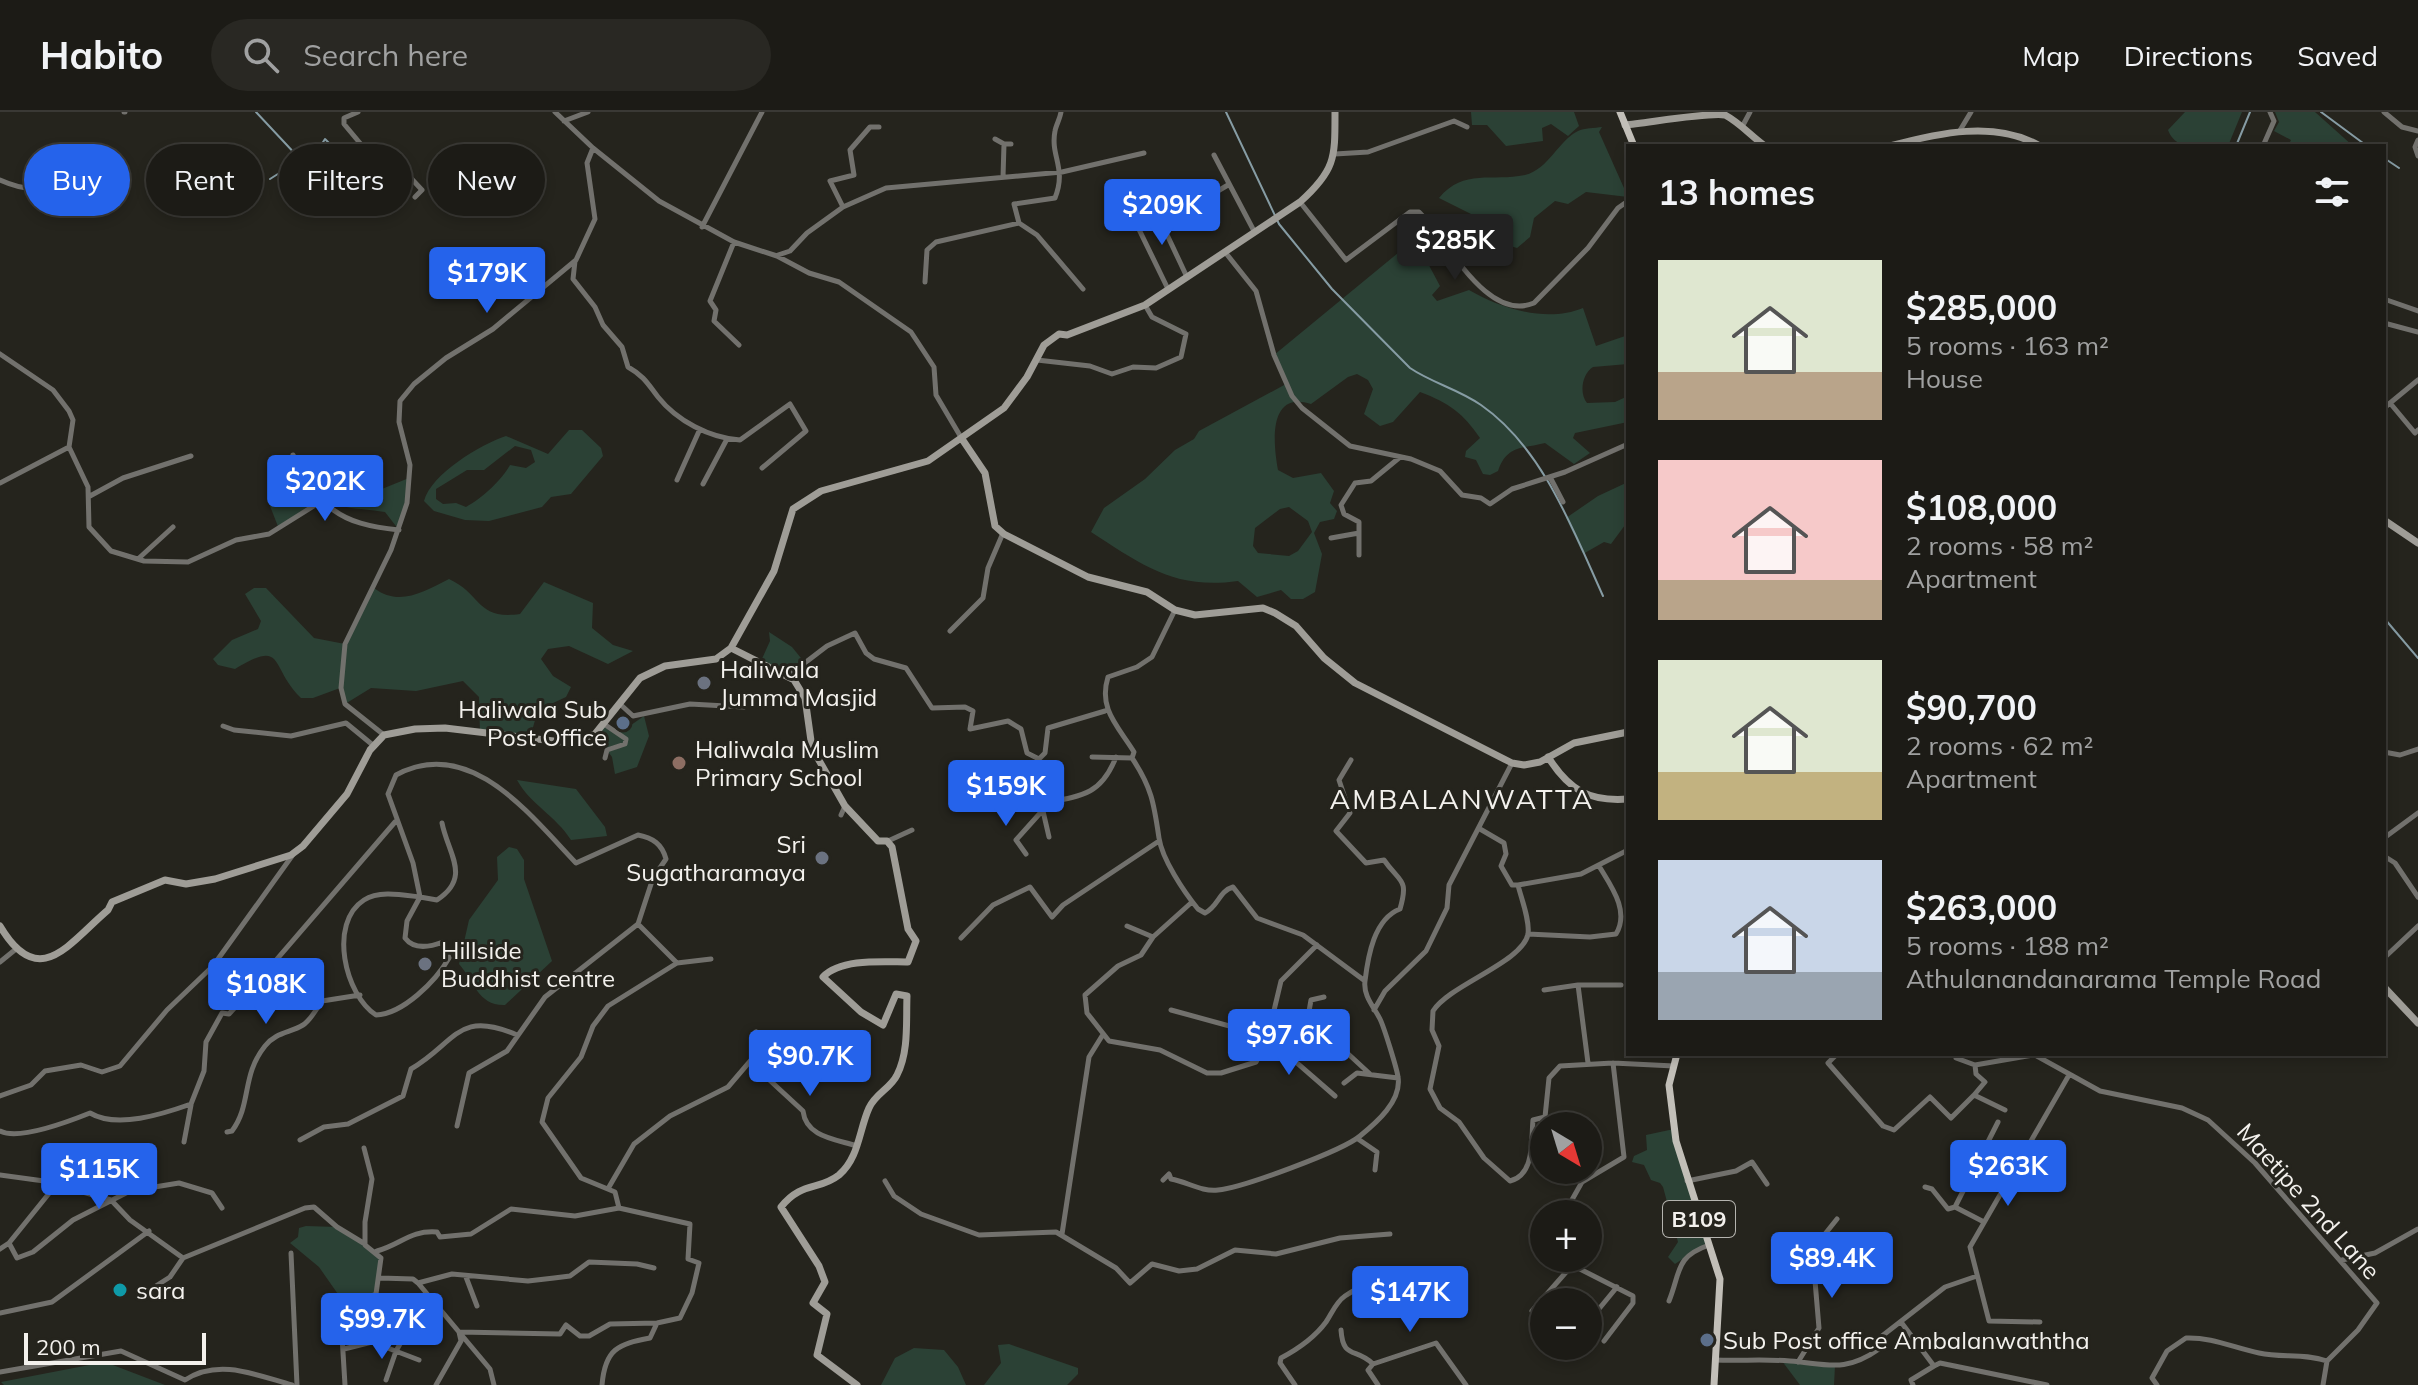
<!DOCTYPE html>
<html lang="en">
<head>
<meta charset="utf-8">
<style>
  body { margin:0; font-family:Mulish,sans-serif; background:#292823; color:#f1f3f6; height:100vh; display:flex; flex-direction:column; font-size:30px; white-space:nowrap }
  * { box-sizing:border-box; margin:0 }
  p { font-size:26px; color:#a0a1a1 }
  .icon { flex:none; width:44px; height:44px; fill:none; stroke:currentColor; stroke-width:2; stroke-linecap:round; stroke-linejoin:round }
  .map { position:relative; flex:1; overflow:hidden }
  .drawer { position:absolute; left:1626px; top:32px; width:760px; height:912px; display:flex; flex-direction:column; background:#1c1b16; border-radius:0px; box-shadow:0 4px 12px #0003,0 0 0 2px #3a3935 }
  .drawer>* { flex:none }
  .top-card { position:absolute; left:24px; top:32px; width:760px; height:72px; display:flex; gap:16px }
  .needle { width:52px; rotate:142deg }
  .fabs { position:absolute; left:1530px; top:1000px; display:grid; gap:16px }
  .fabs a { display:grid; place-items:center; width:72px; height:72px; border-radius:50%; background:#1c1b16; box-shadow:0 4px 12px #0003,0 0 0 2px #3a3935; font-size:40px }
  .scale { position:absolute; left:24px; bottom:20px; width:182px; box-sizing:border-box; padding-left:8px; border:4px solid #f3f1ed; border-top:0; font-size:22px; line-height:28px; white-space:nowrap; color:#f3f1ed; -webkit-text-stroke:6px #25241d; paint-order:stroke }
  .price { position:absolute; translate:-50% -68px; padding:0 18px; border-radius:8px; background:#2563eb; color:#fff; font-size:26px; line-height:52px; filter:drop-shadow(0 2px 4px #0008) }
  .price::after { content:''; position:absolute; left:50%; top:48px; width:24px; height:18px; margin-left:-12px; background:inherit; clip-path:polygon(0 0,100% 0,50% 100%) }
  .price.on { background:#222; color:#fff }
  ul { padding:0; list-style:none }
  li { display:flex; align-items:center; gap:24px; height:200px; padding:0 32px }
  li span { display:grid; place-items:center; flex:none; width:224px; height:160px; border-radius:0px; color:#555 }
  li>.icon { margin-inline-start:auto }
  span .icon { width:96px; height:96px; fill:#fffc; stroke-width:1 }
  li b { font-size:34px }
  h2 { display:flex; justify-content:space-between; align-items:center; height:96px; padding:0 32px; font-size:34px }
  .tag { padding:0 28px; border-radius:36px; background:#1c1b16; box-shadow:0 4px 12px #0003,0 0 0 2px #3a3935; font-size:28px; line-height:72px }
  .tag.on { background:#2563eb; color:#fff }
  header { display:flex; align-items:center; gap:48px; box-sizing:border-box; height:112px; padding:0 40px; background:#1c1b16; border-bottom:2px solid #3a3935 }
  header strong { font-size:38px }
  nav { display:flex; gap:44px; margin-inline-start:auto; font-size:28px }
  .search { width:560px; height:72px; background:#292823; display:flex; align-items:center; gap:20px; box-sizing:border-box; padding:0 28px; border-radius:44px; color:#a0a1a1; font-size:30px }
  .map>svg:first-child { display:block }
</style>
</head>
<body>
<header>
<strong>Habito</strong>
<div class="search"><svg class="icon" aria-label="search" viewBox="0 0 24 24"><circle cx="10" cy="10" r="6"/><path d="M15 15l6 6"/></svg>Search here</div>
<nav><a>Map</a><a>Directions</a><a>Saved</a></nav>
</header>
<div class="map">
<svg width="2418" height="1273" viewBox="0 0 2418 1273">
  <rect width="100%" height="100%" fill="#25241d"/>
  <path fill="#2b4135" fill-rule="evenodd" d="M1471,0H1574L1579,14L1568,24L1551,12L1542,16L1543,29L1506,34L1487,13H1472Z
    M2185,0H2242L2228,34C2207,34 2177,42 2168,18Z
    M2275,0H2315L2353,34H2288L2291,28L2274,19L2279,10Z
    M1602,15L1599,20L1628,85L1586,80L1568,92L1555,89L1534,106L1530,125L1517,136L1504,132L1491,112L1439,86C1464,56 1492,70 1525,63C1549,57 1558,29 1578,19C1584,16 1595,16 1602,15Z
    M1415,127L1440,174L1432,183L1437,189L1469,178C1502,197 1547,211 1583,196L1596,234L1628,223V252L1593,255C1582,262 1579,281 1587,291L1615,290L1628,284V310L1575,321L1573,326L1590,341L1574,352L1545,331C1522,337 1507,333 1498,359L1490,363L1483,362L1476,348L1465,345L1466,339L1480,326C1463,301 1449,291 1420,280L1393,310L1380,314L1364,302L1373,277L1368,268L1357,262L1348,265L1311,292C1268,278 1273,331 1278,358L1293,366L1321,361L1334,379L1330,391L1337,399L1334,407L1320,410L1314,421L1322,442L1315,480L1303,487H1291L1281,478L1257,485L1238,469C1175,478 1142,453 1091,420L1104,396L1145,367L1175,338L1194,327L1199,319L1286,272L1274,243ZM1289,395L1308,409L1312,420L1298,439L1289,444L1258,441L1253,434L1255,416L1280,397Z
    M569,318H582L601,336L603,344L571,382L551,385L542,395L489,409L465,408L434,399L424,389C431,362 481,332 506,324L548,342ZM515,334L531,338L535,350L526,356L510,353C502,368 481,387 466,395L456,391L443,392L436,387V377L467,358H484Z
    M293,343L320,390L279,417L270,394L275,387L289,380L298,386H311L290,360H268Z
    M316,359L335,378L367,383L409,366L407,391L399,418L385,400C342,393 344,403 312,367L310,363Z
    M1628,370V409L1611,432L1604,430L1583,442L1566,406L1598,384Z
    M449,467C482,482 476,508 520,502L544,470L593,491L592,516L613,533L633,539L608,552L569,534L548,537L541,547L553,564L571,575L566,585L538,598L529,629L480,622L479,585L463,569L416,579L371,576L345,592L340,576L313,586H301C269,555 286,526 235,557L218,553L213,547L232,528L258,517L261,509L245,482L254,476H266L314,526L345,532L374,476C399,495 423,480 449,467Z
    M769,520L792,535L805,551L789,563L761,549L770,529Z
    M644,604L649,624L637,655L615,662L612,645L595,622L604,612L621,620Z
    M517,668L576,677L605,715L607,724L571,728C556,704 530,692 517,668Z
    M509,735L517,737L524,748V767L552,849L505,893C478,894 474,869 459,852L469,808L498,768L497,745Z
    M1674,1017L1708,1130L1675,1152L1668,1145L1678,1130L1663,1075L1660,1071L1651,1068L1644,1053L1632,1050L1634,1044L1647,1038L1646,1023Z
    M306,1114L337,1115L377,1139L381,1146L376,1182L347,1195L319,1155L290,1131L298,1125L299,1116Z
    M1009,1232L1078,1256V1262L1067,1273H984L1001,1251L998,1233Z
    M914,1236L944,1238L958,1255L966,1273H881L895,1246Z
    M1782,1249L1835,1254L1834,1273H1800Z
    M105,1250L165,1273H4L1,1270Z"/>
  <g fill="none" stroke-linecap="round" stroke-linejoin="round">
    <path stroke="#869ca4" stroke-width="2" d="M256,0L299,46
      M1226,0L1279,112L1332,177L1410,256C1432,271 1458,277 1481,293C1543,336 1573,418 1603,484
      M2321,0L2367,34
      M2236,34L2250,0
      M2384,46L2399,56
      M270,67L320,35L325,27L345,47
      M2384,506L2418,546"/>
    <path stroke="#72716d" stroke-width="5" d="M124,0H125
      M358,0L344,6V12L390,67L407,62L422,78L415,85
      M555,0L593,36L659,89L734,130L777,144L809,161L839,170L911,220L934,255L936,283L962,327
      M2384,0L2402,15L2418,19
      M564,9L588,0
      M1742,15L1750,0
      M1959,20L1971,0
      M995,27L1004,32
      M2418,28L2415,35L2418,44
      M2263,34L2274,9L2270,0
      M1335,42L1368,40L1454,9L1467,15
      M1214,43L1254,119
      M1003,65L1004,32H1011
      M0,68C29,81 50,80 74,59L69,38
      M1300,90L1346,148L1410,100H1419C1447,127 1486,211 1534,191L1588,136L1618,96L1628,89
      M843,95L830,69L854,63L850,38L870,15H879
      M1132,103L1168,177
      M1019,111L1014,92L1055,86C1067,56 1050,44 1055,19C1056,13 1060,7 1061,0
      M702,115L762,0
      M734,130L710,189L716,198L714,209L739,233
      M1225,140L1256,179L1274,243L1292,284L1302,296L1350,334L1411,347L1440,359L1462,383L1481,386L1490,392L1512,377L1565,360L1628,332
      M778,143L790,139L807,121L843,95L886,76L1062,60L1144,41
      M575,149L573,167L595,195L603,213L622,235L628,255C644,264 648,272 658,285C677,309 710,326 740,328L790,292L806,319L762,356
      M1186,163L1162,112L1228,73
      M925,170L927,138L936,130L1019,111L1037,123L1083,177
      M2384,187L2418,199
      M2384,211L2418,220
      M0,242L53,278L69,299L73,308L69,335L88,375L89,415L111,439L144,449L188,450L236,428L269,422L320,390
      M1037,248L1090,254L1112,262L1133,255L1156,256L1181,245L1186,222L1152,205L1145,193
      M2390,291L2415,321L2418,318
      M2384,296L2418,268
      M293,343C321,396 338,412 399,418
      M1550,365L1563,390
      M677,368L700,317
      M0,371L69,335
      M703,372L727,327
      M90,384L123,366L191,344
      M1331,426L1359,421
      M1359,443V410L1344,402L1341,393L1355,371L1371,369L1399,346
      M138,447L173,415
      M950,519L983,486L988,456L1003,421
      M789,563L827,534L855,521L866,541L874,547L906,556L932,596L965,595L973,599L970,617L1008,609L1021,617L1027,641L1039,647L1045,641L1048,616L1105,599
      M620,592L633,604L690,592L744,595
      M604,612L626,627L625,632L607,638L605,646
      M223,614L234,618L291,624L346,611L374,634
      M384,623L345,592L341,576L345,532L391,438L407,391L410,353L399,310L400,289L414,272L446,246L493,217L576,148L595,107L587,51L593,36
      M2384,640L2400,643L2418,637
      M1092,645L1132,646
      M1351,648L1339,668L1350,701L1336,719L1366,751L1384,748C1400,771 1409,766 1400,797C1374,807 1368,844 1365,869
      M841,703L845,694
      M442,711C448,742 472,765 437,788L420,785L407,809L405,826C414,838 430,835 443,830L449,846C436,869 403,902 376,903C345,883 328,811 364,788C379,778 403,783 420,785L413,751L388,682L396,663C470,623 530,703 576,751L638,723C653,726 662,732 666,747L653,766L638,812L677,851
      M1480,717L1504,731L1506,742L1501,754L1512,773H1518C1521,786 1530,808 1528,822C1523,850 1449,873 1433,899L1432,918L1439,934L1430,977L1440,996L1459,1010L1484,1046L1510,1069C1535,1063 1531,1028 1533,1008L1545,1005L1549,966L1560,954L1613,951L1674,954
      M1049,725L1043,699L1048,690C1084,684 1102,681 1116,645
      M2384,726L2418,701
      M888,729L912,718
      M1026,742L1016,728L1042,699
      M2384,744L2395,751L2418,785
      M1518,773L1581,762L1628,738
      M1192,790L1153,825L1141,843L1118,854L1085,883L1087,901L1109,929L1160,938L1207,961H1221L1256,950L1266,932L1281,869L1317,833
      M1127,814L1153,825
      M1528,822L1590,825L1616,822C1630,799 1611,774 1599,754
      M961,826L993,793L1030,775L1052,805L1063,793L1159,729
      M2384,846L2418,814
      M0,850L16,837
      M1578,873H1621
      M1544,878L1578,873L1588,951
      M1324,885L1311,888L1308,905L1370,962
      M1171,898L1266,924L1335,984
      M1374,898L1385,879L1426,839L1447,796L1449,773L1512,651
      M1837,942L1828,951L1883,1014L1894,1018L1930,985L1951,1006L1974,983L2005,998
      M2033,942L2100,979L2182,996L2208,1008L2255,1051L2377,1191L2358,1218L2327,1249L2323,1273
      M1956,946L1975,953L2033,943
      M751,951L803,999C806,1025 835,1027 857,1034
      M1344,971L1357,961L1398,966
      M1974,983L1985,970L1976,962L1975,953
      M0,984L31,973L45,959L81,953L102,960L120,954L167,898L213,854L292,744
      M457,1014L469,961L507,939L545,885L638,812
      M0,1019C19,1029 70,1009 90,1001C117,1017 163,1002 191,992L204,959L206,930L222,901L229,902L240,890L395,710
      M227,1020L232,1019C252,992 241,964 265,934C276,920 290,921 303,913C310,909 317,896 322,889L360,883
      M1358,1027L1377,1040L1375,1058
      M300,1028L324,1015L348,1012L403,984L411,957C456,931 457,897 517,923
      M184,1030L191,993
      M0,1063L44,1069L111,1088L130,1108L183,1146
      M1163,1068L1169,1062L1171,1067C1188,1070 1201,1080 1218,1078C1242,1076 1342,1039 1360,1024C1376,1011 1402,989 1398,965C1397,957 1384,915 1380,907C1374,895 1363,884 1365,869L1303,823L1257,806L1233,775C1219,779 1218,795 1205,801L1198,797C1184,780 1162,747 1159,726C1154,692 1152,676 1132,646L1134,640C1118,614 1098,597 1108,565L1137,555L1152,545L1175,498
      M885,1069L894,1084L921,1102L979,1123L1056,1120L1116,1156L1130,1171L1152,1152L1179,1159L1197,1157L1235,1138L1276,1142L1340,1126L1390,1122
      M1687,1069L1736,1059L1752,1050L1767,1072
      M609,1075L634,1032L670,1004L728,975L764,933L756,920
      M1925,1075L1932,1077L1948,1097L1955,1095
      M619,1096L615,1080L581,1066L542,1010L548,986L581,945L593,914L608,894L677,851L711,847
      M1564,1102L1582,1070L1624,1045L1613,951
      M1984,1110L1955,1095L1998,1010
      M1062,1122L1089,945L1102,924
      M9,1131L17,1146L33,1140L73,1108L130,1079L179,1071L212,1081L222,1096
      M0,1137L9,1131L55,1074
      M377,1139C402,1132 410,1118 437,1120L440,1125L471,1122L511,1097L575,1104L619,1096L690,1112L688,1147L699,1151L692,1181L680,1206L657,1211L610,1212L589,1224H580L566,1213L560,1222L459,1220L461,1229L436,1273
      M291,1141L297,1273
      M2342,1148L2375,1141L2418,1117
      M1570,1152L1633,1184V1191L1604,1229
      M466,1165L477,1194
      M380,1166L413,1167L418,1171L452,1162L528,1169L554,1166L570,1164L589,1150L637,1152L654,1156
      M418,1171L490,1257L494,1273
      M148,1179L170,1165L183,1146L305,1096L314,1095L337,1115L365,1132
      M1669,1189C1681,1159 1675,1145 1709,1133
      M1532,1199L1567,1159L1568,1146
      M0,1201L52,1190L149,1119
      M1589,1209L1617,1175
      M1901,1210L1934,1254L1940,1251L2047,1273
      M2040,1210L1989,1209L1970,1135L2069,963
      M1341,1218C1343,1248 1356,1235 1373,1252
      M344,1237L372,1230L419,1248
      M1715,1248C1740,1249 1765,1247 1790,1249C1828,1252 1845,1261 1879,1237L1882,1224L1945,1175L1977,1164
      M1798,1250L1819,1216L1813,1145L1817,1132L1837,1107
      M0,1260L121,1239L185,1268C219,1246 256,1263 292,1273
      M386,1268L396,1239L428,1183
      M345,1273L342,1224L347,1195L376,1182L381,1146L365,1133V1110L372,1067L364,1036
      M602,1273C605,1237 618,1232 650,1226L657,1211
      M1295,1273L1280,1251L1281,1246C1298,1237 1315,1225 1326,1210C1332,1201 1336,1190 1345,1184C1364,1171 1384,1167 1403,1157L1410,1159L1427,1178
      M1378,1273L1368,1258L1373,1252L1436,1231L1466,1273
      M1913,1273L1911,1268L1934,1254
      M2157,1273L2152,1266L2167,1239L2186,1226C2212,1225 2234,1236 2259,1241C2282,1246 2304,1241 2327,1249"/>
    <path stroke="#9f9d97" stroke-width="7" d="M1625,13C1647,11 1709,0 1725,3C1740,11 1751,24 1765,34
      M1890,34C1938,21 1995,8 2040,34
      M962,327L985,361L995,414L1004,422L1088,465L1147,480L1175,498L1195,503L1263,496L1275,501L1296,514L1324,546L1355,571L1512,651L1524,653L1540,650L1574,631L1628,620
      M2384,408L2418,431
      M731,536L794,568L805,586L812,636L845,694L878,729H887L892,735L908,817L916,829L908,850C884,850 841,846 823,865L861,900L883,913L896,882L907,884C906,909 909,940 897,963C891,976 875,982 869,996C859,1018 859,1046 839,1063C819,1079 802,1069 781,1095L819,1154L825,1170L813,1191L827,1202L817,1243L857,1273
      M1548,645C1569,678 1589,690 1628,687
      M0,814C39,880 69,831 108,798L112,790L165,768L186,772L215,767L291,743L303,734L347,682L370,638L384,623L415,617L445,616L570,631L595,622L640,566L665,554L716,547L731,536L774,459L793,397L821,379L928,349L1004,296L1027,265L1044,233L1059,222L1067,223L1145,193L1300,90C1336,58 1335,45 1335,0
      M2384,875L2418,911"/>
    <path stroke="#c2bfb8" stroke-width="7" d="M1620,0L1634,34
      M1677,942L1669,973L1676,1029L1720,1167L1714,1273"/>
  </g>
  <g fill="#6b7280" stroke="#25241d" stroke-width="3">
    <circle cx="704" cy="571" r="8"/>
    <circle cx="822" cy="746" r="8"/>
    <circle cx="425" cy="852" r="8"/>
  </g>
  <g fill="#5c6f8a" stroke="#25241d" stroke-width="3">
    <circle cx="623" cy="611" r="8"/>
    <circle cx="1707" cy="1228" r="8"/>
  </g>
  <circle fill="#8d6e63" stroke="#25241d" stroke-width="3" cx="679" cy="651" r="8"/>
  <circle fill="#0f9aa8" stroke="#25241d" stroke-width="3" cx="120" cy="1178" r="8"/>
  <g text-anchor="middle" dominant-baseline="central" stroke-width="6" stroke-linejoin="round" paint-order="stroke">
    <rect fill="#25241d" stroke="#b5b4af" stroke-width="2" x="1663" y="1089" width="72" height="36" rx="6"/>
    <g font-size="22" font-weight="bold" fill="#f3f1ed">
      <text x="1699" y="1107">B109</text>
    </g>
    <g font-size="24" fill="#f3f1ed" stroke="#25241d" text-anchor="start">
      <text x="720" y="557">Haliwala<tspan x="720" dy="28">Jumma Masjid</tspan></text>
      <text x="607" y="597" text-anchor="end">Haliwala Sub<tspan x="607" dy="28">Post Office</tspan></text>
      <text x="695" y="637">Haliwala Muslim<tspan x="695" dy="28">Primary School</tspan></text>
      <text x="806" y="732" text-anchor="end">Sri<tspan x="806" dy="28">Sugatharamaya</tspan></text>
      <text x="441" y="838">Hillside<tspan x="441" dy="28">Buddhist centre</tspan></text>
      <text x="136" y="1178">sara</text>
      <text x="1723" y="1228">Sub Post office Ambalanwaththa</text>
    </g>
    <g font-size="24" fill="#f3f1ed" stroke="#25241d">
      <text transform="translate(2309 1089) rotate(48)">Maetipe 2nd Lane</text>
    </g>
    <g font-size="28" letter-spacing="2" fill="#f3f1ed" stroke="#25241d">
      <text x="1462" y="686">AMBALANWATTA</text>
    </g>
  </g>
</svg>
<div class="fabs">
<a><svg class="needle" viewBox="-14 -14 28 28"><path d="M0-13l5 13h-10z" fill="#e53935"/><path d="M0 13l5-13h-10z" fill="#a0a1a1"/></svg></a>
<a>+</a>
<a>−</a>
</div>
<div class="scale">200 m</div>
<b class="price" style="left:1162px;top:135px">$209K</b>
<b class="price on" style="left:1455px;top:170px">$285K</b>
<b class="price" style="left:487px;top:203px">$179K</b>
<b class="price" style="left:325px;top:411px">$202K</b>
<b class="price" style="left:1006px;top:716px">$159K</b>
<b class="price" style="left:266px;top:914px">$108K</b>
<b class="price" style="left:1289px;top:965px">$97.6K</b>
<b class="price" style="left:810px;top:986px">$90.7K</b>
<b class="price" style="left:2008px;top:1096px">$263K</b>
<b class="price" style="left:99px;top:1099px">$115K</b>
<b class="price" style="left:1832px;top:1188px">$89.4K</b>
<b class="price" style="left:1410px;top:1222px">$147K</b>
<b class="price" style="left:382px;top:1249px">$99.7K</b>
<div class="top-card">
<a class="tag on">Buy</a>
<a class="tag">Rent</a>
<a class="tag">Filters</a>
<a class="tag">New</a>
</div>
<section class="drawer">
<h2>13 homes<svg class="icon" aria-label="filters" viewBox="0 0 24 24"><path d="M4 7h16M4 17h16"/><circle cx="9" cy="7" r="2"/><circle cx="15" cy="17" r="2"/></svg></h2>
<ul>
<li><span style="background:linear-gradient(#dfe7d0 70%,#b9a48a 0)"><svg class="icon" aria-label="home" viewBox="0 0 24 24"><path d="M3 11l9-7 9 7M6 9v11h12V9"/></svg></span><div><b>$285,000</b><p>5 rooms · 163 m²</p><p>House</p></div></li>
<li><span style="background:linear-gradient(#f6c9c9 75%,#b9a48a 0)"><svg class="icon" aria-label="home" viewBox="0 0 24 24"><path d="M3 11l9-7 9 7M6 9v11h12V9"/></svg></span><div><b>$108,000</b><p>2 rooms · 58 m²</p><p>Apartment</p></div></li>
<li><span style="background:linear-gradient(#dfe7d0 70%,#c2b280 0)"><svg class="icon" aria-label="home" viewBox="0 0 24 24"><path d="M3 11l9-7 9 7M6 9v11h12V9"/></svg></span><div><b>$90,700</b><p>2 rooms · 62 m²</p><p>Apartment</p></div></li>
<li><span style="background:linear-gradient(#c9d6e8 70%,#9aa5b1 0)"><svg class="icon" aria-label="home" viewBox="0 0 24 24"><path d="M3 11l9-7 9 7M6 9v11h12V9"/></svg></span><div><b>$263,000</b><p>5 rooms · 188 m²</p><p>Athulanandanarama Temple Road</p></div></li>
</ul>
</section>
</div>
</body>
</html>
